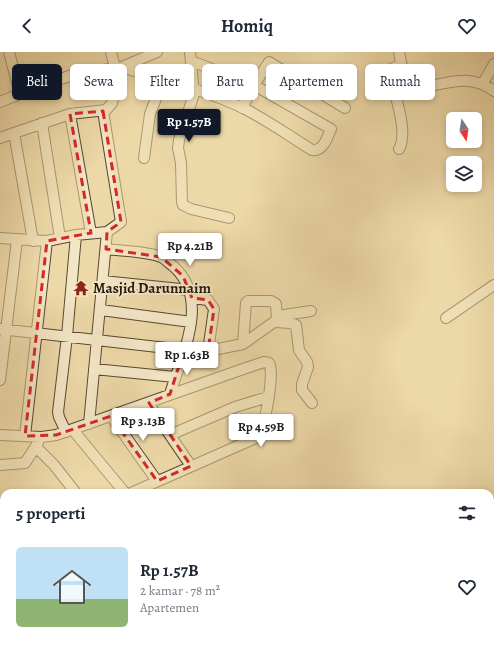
<!DOCTYPE html>
<html lang="id">
<head>
<meta charset="utf-8">
<style>
  body { margin:0; font-family:Alegreya,serif; background:#f6f6f7; color:#1f2937; height:100vh; display:flex; flex-direction:column; font-size:15px; white-space:nowrap }
  * { box-sizing:border-box; margin:0 }
  p { font-size:13px; color:#747a83 }
  .icon { flex:none; width:22px; height:22px; fill:none; stroke:currentColor; stroke-width:2; stroke-linecap:round; stroke-linejoin:round }
  .map { position:relative; flex:1; overflow:hidden }
  .drawer { position:absolute; left:0px; top:437px; width:494px; height:156px; display:flex; flex-direction:column; background:#fff; border-radius:12px 12px 0 0; box-shadow:0 2px 6px #0003 }
  .drawer>* { flex:none }
  .guide { position:absolute; left:12px; top:12px; width:470px; height:36px; display:flex; gap:8px }
  .needle { width:26px; rotate:168deg }
  .controls { position:absolute; left:446px; top:60px; display:grid; gap:8px }
  .controls a { display:grid; place-items:center; width:36px; height:36px; border-radius:6px; background:#fff; box-shadow:0 2px 6px #0003; font-size:20px }
  .price { position:absolute; translate:-50% -34px; padding:0 9px; border-radius:4px; background:#fff; color:#222; font-size:13px; line-height:26px; filter:drop-shadow(0 1px 2px #0008) }
  .price::after { content:''; position:absolute; left:50%; top:24px; width:12px; height:9px; margin-left:-6px; background:inherit; clip-path:polygon(0 0,100% 0,50% 100%) }
  .price.on { background:#111827; color:#fff }
  ul { padding:0; list-style:none }
  li { display:flex; align-items:center; gap:12px; height:100px; padding:0 16px }
  li+li { border-top:1px solid #e0e1e3 }
  li span { display:grid; place-items:center; flex:none; width:112px; height:80px; border-radius:6px; color:#555 }
  li>.icon { margin-inline-start:auto }
  span .icon { width:48px; height:48px; fill:#fffc; stroke-width:1 }
  li b { font-size:17px }
  h2 { display:flex; justify-content:space-between; align-items:center; height:48px; padding:0 16px; font-size:17px }
  .chip { padding:0 14px; border-radius:6px; background:#fff; box-shadow:0 2px 6px #0003; font-size:14px; line-height:36px }
  .chip.on { background:#111827; color:#fff }
  header { display:flex; justify-content:space-between; align-items:center; height:52px; padding:0 16px; background:#fff; font-size:18px; font-weight:700 }
  .map>svg:first-child { display:block }
</style>
</head>
<body>
<header><svg class="icon" aria-label="back" viewBox="0 0 24 24"><path d="M15 5l-7 7 7 7"/></svg>Homiq<svg class="icon" aria-label="heart" viewBox="0 0 24 24"><path d="M12 20l-8-8c-3-5 5-10 8-4 3-6 11-1 8 4z"/></svg></header>
<div class="map">
<svg width="494" height="593" viewBox="0 0 494 593">
  <rect width="100%" height="100%" fill="#edd8a7"/>
  <filter id="stains"><feTurbulence type="fractalNoise" baseFrequency=".005" numOctaves="4"/><feColorMatrix values="0 0 0 0 .2 0 0 0 0 .09 0 0 0 0 .02 0 0 0 .5 -.17"/></filter>
  <radialGradient id="worn" r=".72"><stop offset=".6" stop-color="#630" stop-opacity="0"/><stop offset="1" stop-color="#630" stop-opacity=".3"/></radialGradient>
  <g fill="none" stroke-linecap="round" stroke-linejoin="round">
    <g stroke="#564933" stroke-width="12">
      <path id="minor" d="M9,0L20,42L72,23L122,15L157,0
        M111,0L115,16
        M190,0L194,42L179,88L178,96L181,111L182,150L183,153L191,157L229,166
        M399,0C402,18 406,31 425,35C451,30 472,22 494,39
        M483,31L494,12
        M0,50L20,42
        M242,56L254,33L269,10L345,56
        M103,59L121,170L107,180
        M70,62L91,181
        M42,71L60,186
        M0,86L14,81
        M399,97C409,81 394,37 387,19L401,12
        M144,106L150,62L163,28
        M0,186L47,189L76,183L107,180L89,372
        M33,189L14,81L70,62L106,58L112,51L122,15C162,28 203,37 241,55C266,67 289,84 312,98C323,100 327,86 331,77L254,33L191,9
        M106,197C121,199 147,199 161,205C165,207 169,211 173,214C211,247 182,302 170,342
        M103,229L190,238
        M192,246L208,248L214,257L208,299
        M101,258L191,270
        M446,266L494,233
        M276,270L290,271L296,273L299,298L307,310L308,315L302,332V338L312,351
        M0,277L184,298L208,299L243,292L284,263L311,259
        M243,292L246,251L248,249H271L276,252L277,268
        M94,317L175,325
        M0,328L17,188
        M148,351L191,414
        M111,364L157,429
        M73,378L125,441
        M66,380L59,365L58,360L67,284L76,183
        M0,383L42,385L56,383L246,316L264,310L269,311C275,320 265,375 258,385L131,441
        M170,383L235,355L268,345
        M25,384L47,189
        M36,395L54,413L76,441
        M0,413L25,411L38,391
        M0,504L4,511
        M490,546L494,547
        M0,576L4,565
        M490,583L494,582
        M482,593L483,589"/>
    </g>
    <use href="#minor" stroke="#f3e6c6" stroke-width="10"/>
  </g>
  <path d="M0 0H494V593H0ZM103,59L121,170L107,180L106,197L161,205L183,224L192,246L208,248L214,257L208,299L184,298L170,342L149,351L191,414L157,429L111,364L56,383L25,384L47,189L91,181L70,62Z" fill="#edd8a7" fill-opacity=".55" fill-rule="evenodd"/>
  <path fill="none" stroke="#d62828" stroke-width="3" stroke-dasharray="8 5" stroke-linejoin="round" d="M103,59L121,170L107,180L106,197L161,205L183,224L192,246L208,248L214,257L208,299L184,298L170,342L149,351L191,414L157,429L111,364L56,383L25,384L47,189L91,181L70,62Z"/>
  <defs>
    <g id="temple-bare" transform="scale(1.2)"><path d="M0-6L5-2H3V0L6.5 2.5H4V6H1.5V3h-3V6H-4V2.5H-6.5L-3 0V-2H-5Z" fill="#8f2418" stroke="#f3e6c6" stroke-width="2.5" paint-order="stroke"/></g>
  </defs>
  <g fill-rule="evenodd">
    <use href="#temple-bare" x="81" y="236"/>
  </g>
  <g text-anchor="middle" dominant-baseline="central" stroke-width="4" stroke-linejoin="round" paint-order="stroke">
    <g font-size="15" font-weight="bold" fill="#24190c" stroke="#f3e6c6" text-anchor="start">
      <text x="93" y="236">Masjid Darunnaim</text>
    </g>
  </g>
  <rect width="100%" height="100%" filter="url(#stains)"/>
  <rect width="100%" height="100%" fill="url(#worn)"/>
</svg>
<div class="controls">
<a><svg class="needle" viewBox="-14 -14 28 28"><path d="M0-13l5 13h-10z" fill="#e53935"/><path d="M0 13l5-13h-10z" fill="#747a83"/></svg></a>
<a><svg class="icon" aria-label="layers" viewBox="0 0 24 24"><path d="M12 4l9 5-9 5-9-5zM3 14l9 5 9-5"/></svg></a>
</div>
<b class="price on" style="left:189px;top:91px">Rp 1.57B</b>
<b class="price" style="left:190px;top:215px">Rp 4.21B</b>
<b class="price" style="left:187px;top:324px">Rp 1.63B</b>
<b class="price" style="left:143px;top:390px">Rp 3.13B</b>
<b class="price" style="left:261px;top:396px">Rp 4.59B</b>
<div class="guide">
<a class="chip on">Beli</a>
<a class="chip">Sewa</a>
<a class="chip">Filter</a>
<a class="chip">Baru</a>
<a class="chip">Apartemen</a>
<a class="chip">Rumah</a>
</div>
<section class="drawer">
<h2>5 properti<svg class="icon" aria-label="filters" viewBox="0 0 24 24"><path d="M4 7h16M4 17h16"/><circle cx="9" cy="7" r="2"/><circle cx="15" cy="17" r="2"/></svg></h2>
<ul>
<li><span style="background:linear-gradient(#bfe0f5 65%,#8fb573 0)"><svg class="icon" aria-label="home" viewBox="0 0 24 24"><path d="M3 11l9-7 9 7M6 9v11h12V9"/></svg></span><div><b>Rp 1.57B</b><p>2 kamar · 78 m²</p><p>Apartemen</p></div><svg class="icon" aria-label="heart" viewBox="0 0 24 24"><path d="M12 20l-8-8c-3-5 5-10 8-4 3-6 11-1 8 4z"/></svg></li>
</ul>
</section>
</div>
</body>
</html>
